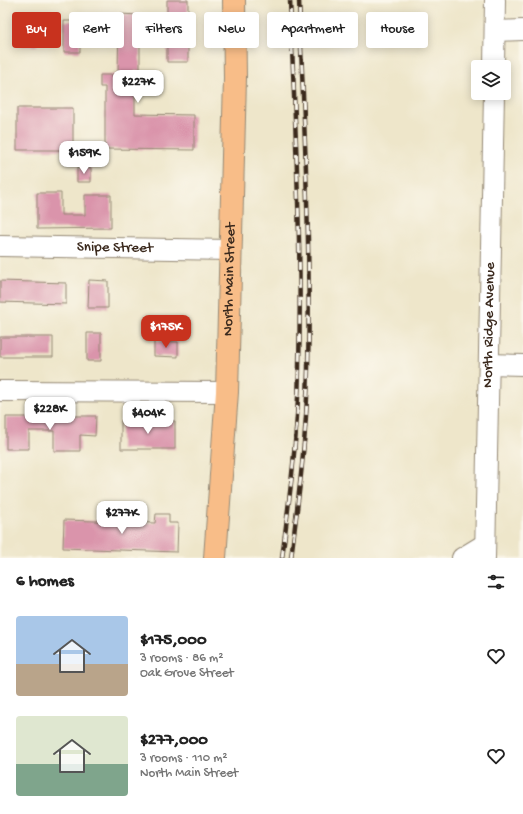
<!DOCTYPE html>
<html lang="en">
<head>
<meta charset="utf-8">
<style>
  body { margin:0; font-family:"Gochi Hand",sans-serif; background:#f6f6f6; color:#222; height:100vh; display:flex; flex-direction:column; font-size:15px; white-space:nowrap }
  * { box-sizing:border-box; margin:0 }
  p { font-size:13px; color:#767676 }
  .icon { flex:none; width:22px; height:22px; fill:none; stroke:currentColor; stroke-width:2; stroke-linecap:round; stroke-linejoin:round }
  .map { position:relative; height:558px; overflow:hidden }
  .sheet { display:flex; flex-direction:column; background:#fff; flex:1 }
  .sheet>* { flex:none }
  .guide { position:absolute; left:12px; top:12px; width:499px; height:36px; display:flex; gap:8px }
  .tools { position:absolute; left:471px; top:60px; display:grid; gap:8px }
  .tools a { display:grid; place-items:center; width:40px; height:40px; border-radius:4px; background:#fff; box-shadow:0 2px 10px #0003; font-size:20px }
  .price { position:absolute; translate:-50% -34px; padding:0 9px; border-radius:8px; background:#fff; color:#222; font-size:13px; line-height:26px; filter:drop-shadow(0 1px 2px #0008) }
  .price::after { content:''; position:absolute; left:50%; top:24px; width:12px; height:9px; margin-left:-6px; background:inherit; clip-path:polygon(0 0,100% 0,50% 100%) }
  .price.active { background:#c8321e; color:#fff }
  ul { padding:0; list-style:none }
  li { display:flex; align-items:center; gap:12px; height:100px; padding:0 16px }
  li span { display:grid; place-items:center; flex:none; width:112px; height:80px; border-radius:4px; color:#555 }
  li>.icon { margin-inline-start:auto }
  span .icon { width:48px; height:48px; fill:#fffc; stroke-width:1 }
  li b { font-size:17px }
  h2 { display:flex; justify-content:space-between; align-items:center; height:48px; padding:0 16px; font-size:17px }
  .pill { padding:0 14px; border-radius:4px; background:#fff; box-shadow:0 2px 10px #0003; font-size:14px; line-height:36px }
  .pill.active { background:#c8321e; color:#fff }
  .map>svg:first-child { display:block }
</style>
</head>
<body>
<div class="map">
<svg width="523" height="558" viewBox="0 0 523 558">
  <rect width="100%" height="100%" fill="#fbf7ec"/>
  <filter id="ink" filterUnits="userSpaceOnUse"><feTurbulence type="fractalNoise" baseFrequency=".025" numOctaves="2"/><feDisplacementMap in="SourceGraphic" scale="8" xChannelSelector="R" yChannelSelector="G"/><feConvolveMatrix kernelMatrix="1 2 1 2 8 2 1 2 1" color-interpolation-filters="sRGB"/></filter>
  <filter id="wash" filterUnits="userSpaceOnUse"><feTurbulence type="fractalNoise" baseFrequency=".012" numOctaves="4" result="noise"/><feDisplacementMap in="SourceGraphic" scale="16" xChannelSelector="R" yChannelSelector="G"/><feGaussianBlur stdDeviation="0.9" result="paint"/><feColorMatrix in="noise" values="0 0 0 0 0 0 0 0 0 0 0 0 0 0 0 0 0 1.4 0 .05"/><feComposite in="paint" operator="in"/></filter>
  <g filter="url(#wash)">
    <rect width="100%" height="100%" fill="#eee6ca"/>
    <g id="blocks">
      <path fill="#da94ab" d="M167,0H188V62H167Z
        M16,14H37V46H16Z
        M119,14L140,15V71H135V114L194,115V150L105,149V87H100V75H118Z
        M64,21H92V32H80V52H64Z
        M17,108H73V150H17Z
        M77,168H91V182H77Z
        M37,193H61V215H85V195H111V228L37,229Z
        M89,280L108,281V308H88Z
        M0,281L66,283V304L0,302Z
        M87,333H101V361H87Z
        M0,337H53V357H0Z
        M154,341L178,342V357L154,356Z
        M54,416H96L95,436L80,435V451H54V431H29V449H6V417H54Z
        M121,421H175V449H121Z
        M156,514H169V523H178L177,552L63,548L64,520L155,523Z"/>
    </g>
  </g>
  <g filter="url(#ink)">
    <use href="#blocks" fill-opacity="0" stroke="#948874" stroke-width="1"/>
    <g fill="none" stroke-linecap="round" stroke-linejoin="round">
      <g stroke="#948874" stroke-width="22">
        <g id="minor">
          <path d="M495,31L523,30"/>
          <path d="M494,67L495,0"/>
          <path id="s1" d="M0,246L230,250"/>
          <path d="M489,364L523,365"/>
          <path d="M0,391L227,392"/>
          <path d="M462,558L485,544"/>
          <path id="s2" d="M485,558L494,93"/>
        </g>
      </g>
      <g stroke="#948874" stroke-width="24">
        <g id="major">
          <path id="s3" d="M215,558L227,392L235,78L234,0"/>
        </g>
      </g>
      <use href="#minor" stroke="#fff" stroke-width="20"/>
      <use href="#major" stroke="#f8bd88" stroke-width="22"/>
      <g stroke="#3b2a1e" stroke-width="4.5">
        <path id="rail" d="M282,558C290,495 298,432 299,368C302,246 295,123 290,0
          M291,558C299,495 307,432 308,368C311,246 304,123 299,0"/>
      </g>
      <use href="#rail" stroke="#fbf7ec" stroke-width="3" stroke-dasharray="9" stroke-linecap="butt"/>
    </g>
  </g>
  <g text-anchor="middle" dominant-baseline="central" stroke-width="3" stroke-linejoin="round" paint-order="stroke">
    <g font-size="15" fill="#3b2a1e" stroke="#fbf7ec">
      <text stroke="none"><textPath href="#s1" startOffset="115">Snipe Street</textPath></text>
      <text stroke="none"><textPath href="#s3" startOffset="279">North Main Street</textPath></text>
      <text stroke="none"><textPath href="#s2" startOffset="233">North Ridge Avenue</textPath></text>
    </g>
  </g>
</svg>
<div class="tools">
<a><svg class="icon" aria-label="layers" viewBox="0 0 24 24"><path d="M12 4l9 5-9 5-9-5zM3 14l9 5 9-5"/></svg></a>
</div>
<b class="price" style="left:138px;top:104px">$227K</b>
<b class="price" style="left:84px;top:175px">$159K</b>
<b class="price active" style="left:166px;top:349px">$175K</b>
<b class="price" style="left:50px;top:431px">$228K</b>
<b class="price" style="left:148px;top:435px">$404K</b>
<b class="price" style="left:122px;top:535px">$277K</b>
<div class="guide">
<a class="pill active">Buy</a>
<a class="pill">Rent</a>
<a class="pill">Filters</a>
<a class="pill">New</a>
<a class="pill">Apartment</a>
<a class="pill">House</a>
</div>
</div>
<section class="sheet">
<h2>6 homes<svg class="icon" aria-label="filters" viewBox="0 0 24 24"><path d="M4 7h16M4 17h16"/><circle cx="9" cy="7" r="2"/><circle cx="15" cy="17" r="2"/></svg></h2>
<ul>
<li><span style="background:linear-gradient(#a9c7e8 60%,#b9a48a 0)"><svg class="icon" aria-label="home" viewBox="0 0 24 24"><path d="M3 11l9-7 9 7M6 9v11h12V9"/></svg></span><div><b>$175,000</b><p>3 rooms · 86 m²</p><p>Oak Grove Street</p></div><svg class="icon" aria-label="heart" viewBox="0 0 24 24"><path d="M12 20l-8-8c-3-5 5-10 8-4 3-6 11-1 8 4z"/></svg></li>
<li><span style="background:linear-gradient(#dfe7d0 60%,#7fa58c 0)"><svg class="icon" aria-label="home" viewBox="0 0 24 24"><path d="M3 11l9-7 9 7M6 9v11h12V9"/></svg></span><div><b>$277,000</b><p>3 rooms · 110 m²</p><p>North Main Street</p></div><svg class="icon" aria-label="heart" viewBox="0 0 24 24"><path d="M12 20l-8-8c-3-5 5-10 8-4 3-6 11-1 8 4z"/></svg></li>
</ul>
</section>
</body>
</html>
